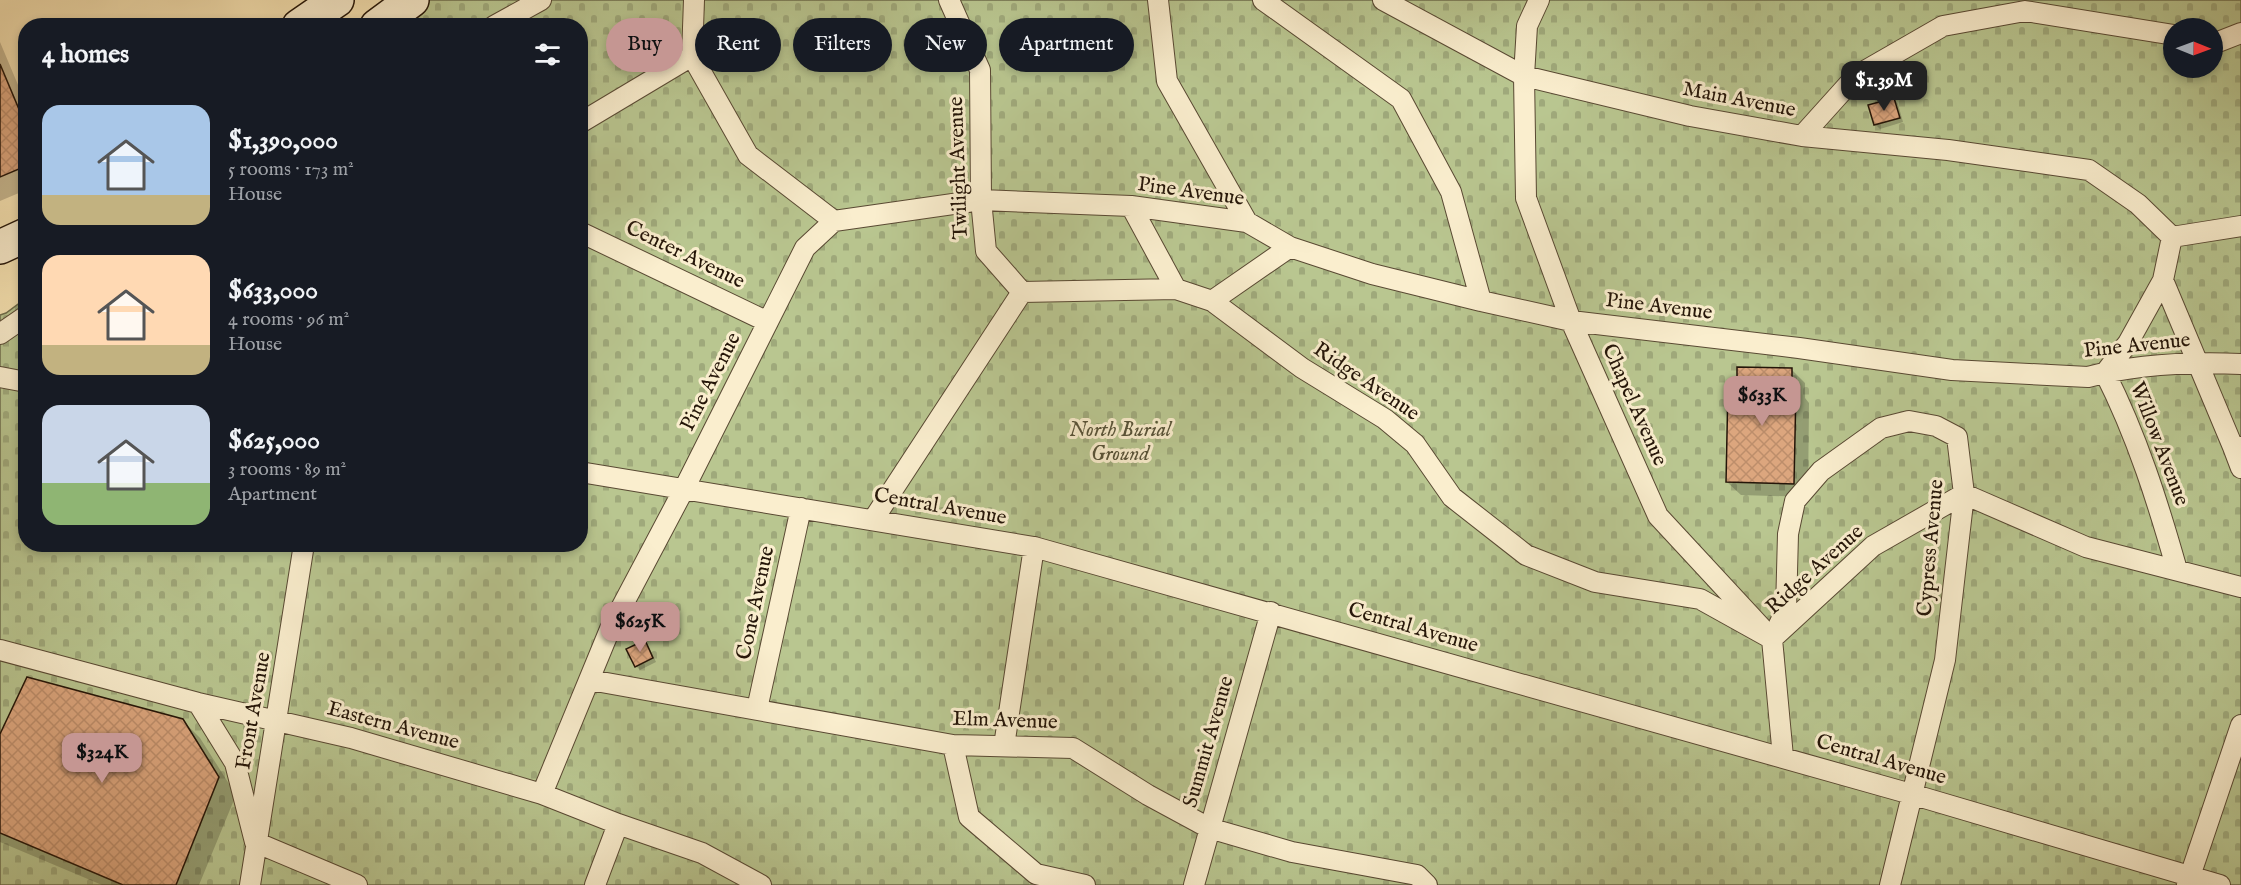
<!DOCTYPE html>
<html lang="en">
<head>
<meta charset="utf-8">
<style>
  body { margin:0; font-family:"IM FELL English",serif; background:#242831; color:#f1f3f6; height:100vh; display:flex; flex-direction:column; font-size:22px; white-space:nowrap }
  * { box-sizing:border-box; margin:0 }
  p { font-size:20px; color:#9ea1a6 }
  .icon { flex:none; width:33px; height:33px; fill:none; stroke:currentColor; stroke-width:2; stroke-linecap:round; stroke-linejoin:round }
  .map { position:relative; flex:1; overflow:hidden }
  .side { position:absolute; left:18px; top:18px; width:570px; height:534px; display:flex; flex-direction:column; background:#171b24; border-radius:24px; box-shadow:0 3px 9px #0003 }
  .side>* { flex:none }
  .banner { position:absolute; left:606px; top:18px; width:570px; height:54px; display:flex; gap:12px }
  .needle { width:39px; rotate:91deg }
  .controls { position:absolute; left:2163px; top:18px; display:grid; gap:12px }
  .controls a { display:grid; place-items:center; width:60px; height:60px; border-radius:50%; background:#171b24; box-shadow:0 3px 9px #0003; font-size:30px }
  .price { position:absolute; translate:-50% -51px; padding:0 14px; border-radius:12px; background:#c59692; color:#111; font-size:20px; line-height:39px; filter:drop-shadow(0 2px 3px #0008) }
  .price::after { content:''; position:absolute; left:50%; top:36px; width:18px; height:14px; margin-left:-9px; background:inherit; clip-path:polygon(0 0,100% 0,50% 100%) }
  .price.on { background:#222; color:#fff }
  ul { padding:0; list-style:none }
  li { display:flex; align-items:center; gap:18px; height:150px; padding:0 24px }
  li span { display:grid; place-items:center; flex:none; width:168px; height:120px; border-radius:18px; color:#555 }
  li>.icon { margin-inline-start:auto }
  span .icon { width:72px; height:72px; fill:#fffc; stroke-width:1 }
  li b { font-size:26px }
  h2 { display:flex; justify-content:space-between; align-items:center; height:72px; padding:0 24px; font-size:26px }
  .tag { padding:0 21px; border-radius:27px; background:#171b24; box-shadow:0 3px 9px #0003; font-size:21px; line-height:54px }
  .tag.on { background:#c59692; color:#111 }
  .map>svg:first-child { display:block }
</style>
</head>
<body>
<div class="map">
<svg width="2241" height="885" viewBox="0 0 2241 885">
  <defs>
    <pattern id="cemetery-stones" width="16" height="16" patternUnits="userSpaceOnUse" patternTransform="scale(1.5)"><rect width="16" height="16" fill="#b9c690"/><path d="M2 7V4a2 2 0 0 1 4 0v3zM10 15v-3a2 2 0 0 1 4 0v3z" fill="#9fa97b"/></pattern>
    <pattern id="building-cross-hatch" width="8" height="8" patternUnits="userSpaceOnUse" patternTransform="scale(1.5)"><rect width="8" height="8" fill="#dca67e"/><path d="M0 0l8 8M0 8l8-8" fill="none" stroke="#bd8e6b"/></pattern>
  </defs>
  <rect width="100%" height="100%" fill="#f8e5b4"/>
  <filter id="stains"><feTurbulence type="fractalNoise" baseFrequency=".00333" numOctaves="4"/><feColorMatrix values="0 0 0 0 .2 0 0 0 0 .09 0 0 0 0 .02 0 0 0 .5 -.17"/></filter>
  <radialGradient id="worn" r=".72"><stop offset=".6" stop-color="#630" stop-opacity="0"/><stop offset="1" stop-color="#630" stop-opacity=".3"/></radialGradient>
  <path fill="url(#cemetery-stones)" stroke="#6e6e4c" stroke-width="1.5" fill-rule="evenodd" d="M428,0H2241V885H0V315L6,313L25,299L26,544H580V26L394,25ZM2174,28H2212V68H2174Z"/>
  <path fill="#0003" d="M0,42L26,104V190L0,201Z
    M1894,99L1898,104L1903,122L1880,129L1875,124Z
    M1791,369L1805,383V398L1809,403L1808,497L1741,495L1727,482L1738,387Z
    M645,642L649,647L656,662L640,670L636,666Z
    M182,720L200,738L236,795L199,885H102L0,842V738Z"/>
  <path fill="url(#building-cross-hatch)" stroke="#241508" stroke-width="1.5" d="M0,64L26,126V166L0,177Z
    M1894,98L1900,118L1874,125L1868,105Z
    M1737,367L1792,368V388H1796L1794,484L1726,482L1728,386H1737Z
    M645,640L653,658L635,667L626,649Z
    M27,677L183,719L219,777L176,885H123L0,833V734Z"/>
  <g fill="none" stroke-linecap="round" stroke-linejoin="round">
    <g stroke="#594933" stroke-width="22">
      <path id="lane" d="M694,0L692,56L748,155L834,221
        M949,0L980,70L981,200L986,251L1022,292
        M1158,0L1167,81L1247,222
        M1263,0L1401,99L1451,192L1481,301
        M1383,0L1524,76L1690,116L1802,136L1856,76L1943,26L2025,11L2174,35
        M1539,0L1527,26L1524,76L1526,198L1571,321L1658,516L1772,639L1783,757
        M494,26L541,0
        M2212,42H2218L2241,33
        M580,123L692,56
        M1802,136L1948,150L2089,170L2138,204L2172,237L2241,226
        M1131,206L1176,289
        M580,232L768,322
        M2172,237L2163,280L2233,447H2241
        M2163,280L2128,343L2105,373C2137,436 2158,503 2177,570
        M1212,301L1290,247
        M0,334L26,316
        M0,377L26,382
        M2233,447L2241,468
        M580,472L1034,547L1911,794L2220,885
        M873,520L1022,292L1176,289L1212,301L1302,368L1385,419L1415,444L1452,497L1526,555L1595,582L1700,599L1772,639L1873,546L1964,494L2086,547L2241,587
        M1776,631L1786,610L1788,534L1795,501L1821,471L1881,428L1909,421L1936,426L1957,437L1964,494L1945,660L1890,885
        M0,650L198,703L351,738L542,794L618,824L702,853L761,885
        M590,680L953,745L1073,748L1148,795L1209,828L1292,852L1417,875L1427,885
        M198,703L235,763L255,842L357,885
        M757,709L801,508
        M953,745L969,817L1036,874L1085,885
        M1004,746L1034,547
        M542,794L610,629L684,489L805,248L834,221L981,200L1131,206L1247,222L1290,247L1372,274L1481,301L1571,321L1799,348L1952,370L2088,377C2137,364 2191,362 2241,364
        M250,885L304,544
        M595,885L618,824
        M1194,885L1271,612
        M2187,885L2241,725"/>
    </g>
    <g stroke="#241508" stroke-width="36">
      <path id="secondary" d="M299,26L337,0
        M377,26L412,0
        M0,247L26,235"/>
    </g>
    <use href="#lane" stroke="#faeece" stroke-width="20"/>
    <use href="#secondary" stroke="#faeece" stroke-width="33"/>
  </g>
  <g text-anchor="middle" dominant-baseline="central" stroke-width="6" stroke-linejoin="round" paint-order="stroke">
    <g font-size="21" fill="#241508" stroke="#faeece">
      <text transform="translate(1739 100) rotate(11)">Main Avenue</text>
      <text transform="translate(959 168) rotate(-92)">Twilight Avenue</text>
      <text transform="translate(1191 192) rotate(8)">Pine Avenue</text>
      <text transform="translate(685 255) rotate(26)">Center Avenue</text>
      <text transform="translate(1659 307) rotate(7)">Pine Avenue</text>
      <text transform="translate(2137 346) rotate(-6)">Pine Avenue</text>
      <text transform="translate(711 382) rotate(-63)">Pine Avenue</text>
      <text transform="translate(1366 382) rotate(34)">Ridge Avenue</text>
      <text transform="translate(1634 405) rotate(66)">Chapel Avenue</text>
      <text transform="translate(2159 444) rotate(69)">Willow Avenue</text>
      <text transform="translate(940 507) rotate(10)">Central Avenue</text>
      <text transform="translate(1931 548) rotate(-85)">Cypress Avenue</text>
      <text transform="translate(1815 570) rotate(-42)">Ridge Avenue</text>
      <text transform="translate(756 603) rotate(-78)">Cone Avenue</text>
      <text transform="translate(1413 628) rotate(16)">Central Avenue</text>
      <text transform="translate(254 711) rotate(-80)">Front Avenue</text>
      <text transform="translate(1005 721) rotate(2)">Elm Avenue</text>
      <text transform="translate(393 726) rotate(15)">Eastern Avenue</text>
      <text transform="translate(1209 742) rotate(-74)">Summit Avenue</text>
      <text transform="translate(1881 760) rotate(16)">Central Avenue</text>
    </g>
    <g font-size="21" font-style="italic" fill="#585338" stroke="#faeece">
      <text x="1120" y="430">North Burial<tspan x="1120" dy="24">Ground</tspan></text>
    </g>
  </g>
  <rect width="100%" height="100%" filter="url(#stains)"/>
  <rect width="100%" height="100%" fill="url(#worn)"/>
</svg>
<div class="controls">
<a><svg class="needle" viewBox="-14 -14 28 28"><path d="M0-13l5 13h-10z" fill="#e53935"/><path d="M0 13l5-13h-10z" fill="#9ea1a6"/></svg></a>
</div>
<b class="price on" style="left:1884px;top:112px">$1.39M</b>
<b class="price" style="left:1762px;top:427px">$633K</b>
<b class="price" style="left:640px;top:653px">$625K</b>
<b class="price" style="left:102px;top:784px">$324K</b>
<div class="banner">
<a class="tag on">Buy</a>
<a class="tag">Rent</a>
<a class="tag">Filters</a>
<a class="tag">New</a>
<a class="tag">Apartment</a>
</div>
<section class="side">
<h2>4 homes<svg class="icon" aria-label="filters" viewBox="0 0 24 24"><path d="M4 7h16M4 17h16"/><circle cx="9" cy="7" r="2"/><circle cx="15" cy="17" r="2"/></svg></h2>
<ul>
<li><span style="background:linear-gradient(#a9c7e8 75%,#c2b280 0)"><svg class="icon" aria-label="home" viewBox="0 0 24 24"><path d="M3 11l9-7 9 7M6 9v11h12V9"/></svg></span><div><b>$1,390,000</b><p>5 rooms · 173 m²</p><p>House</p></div></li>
<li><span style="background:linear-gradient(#ffd9b3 75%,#c2b280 0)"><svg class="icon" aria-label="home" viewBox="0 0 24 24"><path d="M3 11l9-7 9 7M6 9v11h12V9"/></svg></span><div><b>$633,000</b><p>4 rooms · 96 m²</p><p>House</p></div></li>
<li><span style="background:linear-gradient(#c9d6e8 65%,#8fb573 0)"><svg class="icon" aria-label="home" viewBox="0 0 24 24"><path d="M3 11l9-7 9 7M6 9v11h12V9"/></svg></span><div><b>$625,000</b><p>3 rooms · 89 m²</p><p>Apartment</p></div></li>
</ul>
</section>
</div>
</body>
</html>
